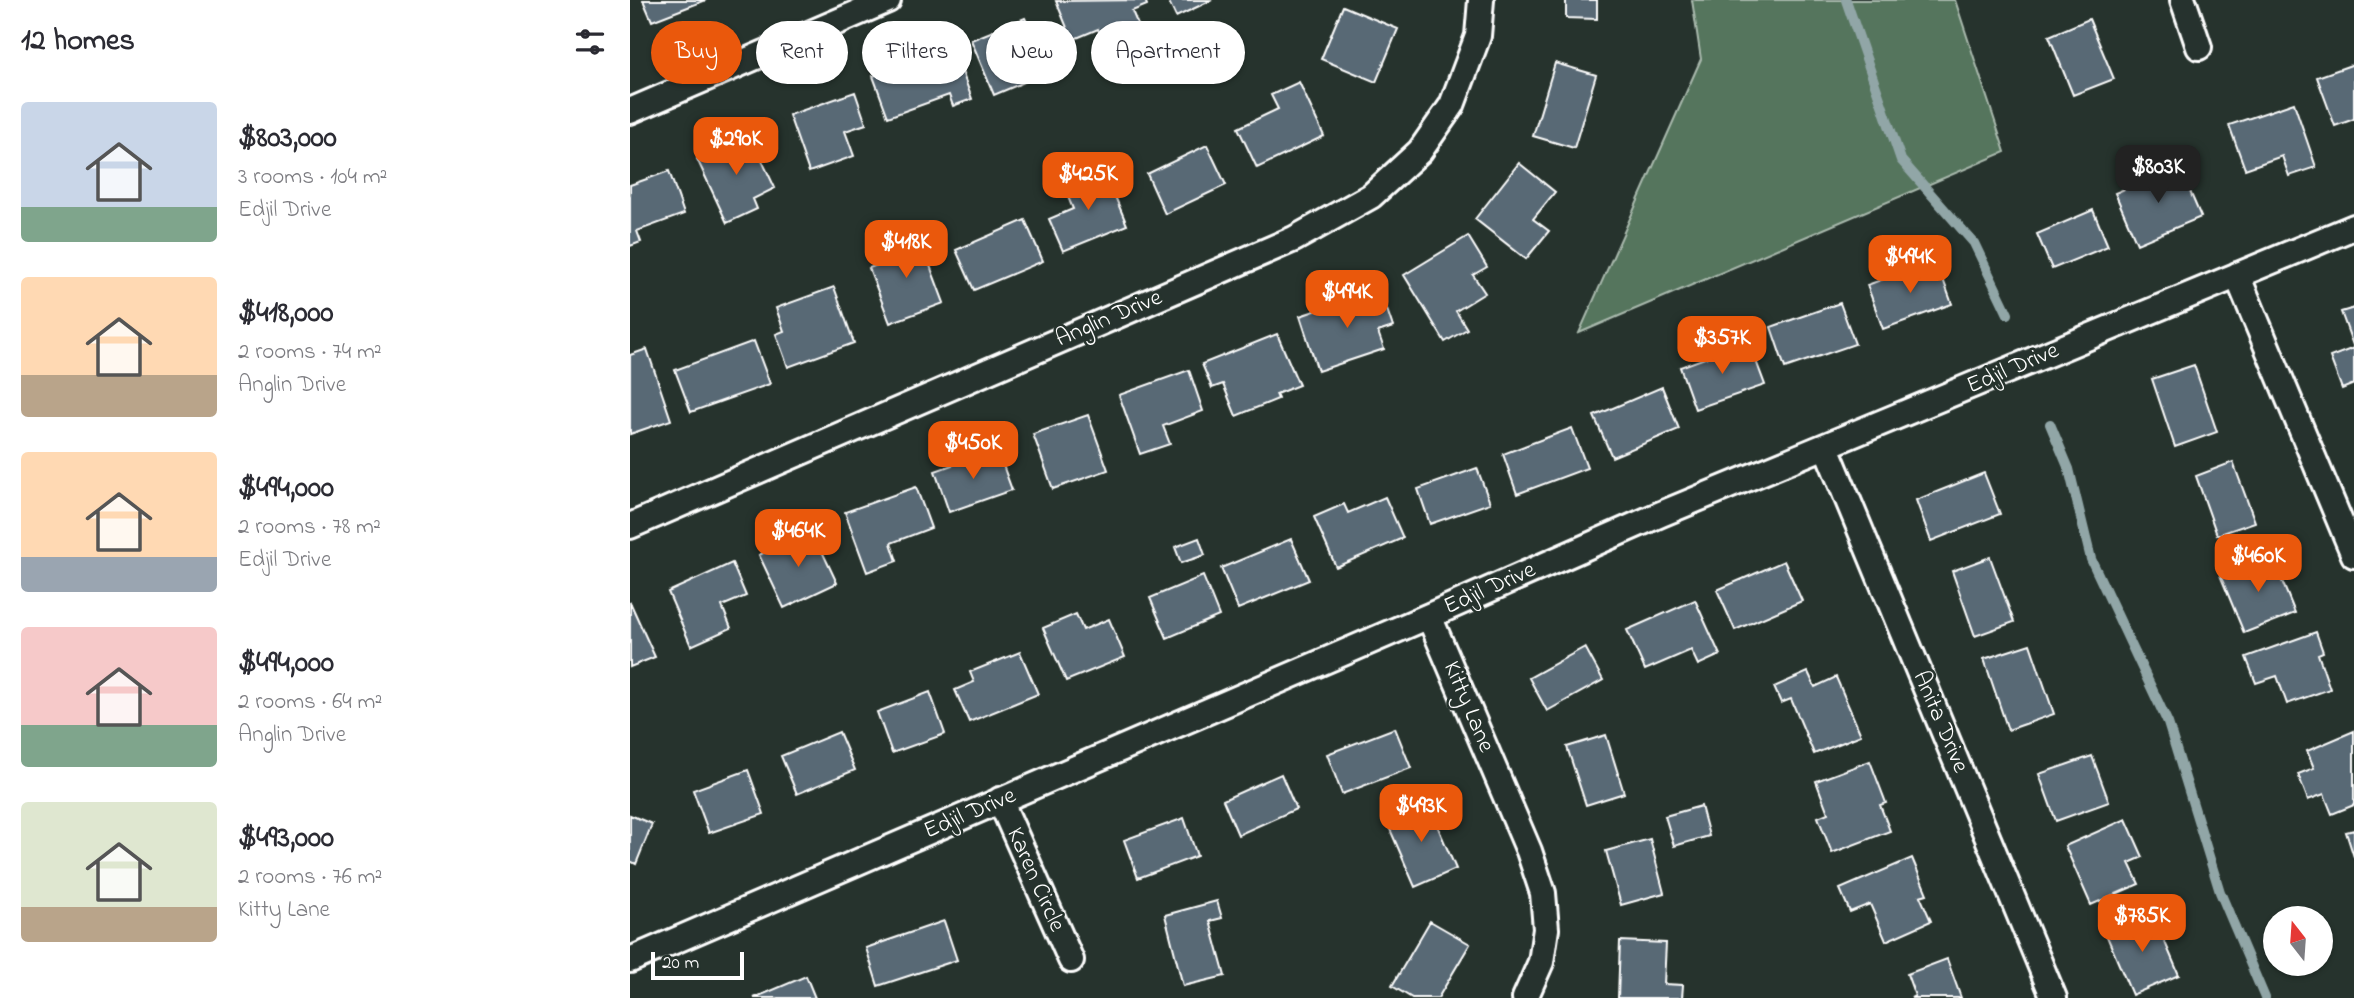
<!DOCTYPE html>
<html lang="en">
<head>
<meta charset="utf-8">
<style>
  body { margin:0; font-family:"Indie Flower",sans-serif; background:#f7f7f7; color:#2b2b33; height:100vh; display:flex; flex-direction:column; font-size:26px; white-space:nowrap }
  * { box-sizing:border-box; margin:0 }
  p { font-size:23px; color:#7c7c81 }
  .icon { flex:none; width:38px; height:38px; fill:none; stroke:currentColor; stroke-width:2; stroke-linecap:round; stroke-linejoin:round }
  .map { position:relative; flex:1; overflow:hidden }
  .panel { display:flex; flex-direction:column; background:#fff; width:630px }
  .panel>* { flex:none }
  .hud { position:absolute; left:21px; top:21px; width:665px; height:63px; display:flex; gap:14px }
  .needle { width:46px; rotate:343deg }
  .fabs { position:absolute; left:1633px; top:906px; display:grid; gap:14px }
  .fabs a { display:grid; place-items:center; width:70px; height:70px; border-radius:50%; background:#fff; box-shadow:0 2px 5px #0004; font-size:35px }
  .scale { position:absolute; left:21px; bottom:18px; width:93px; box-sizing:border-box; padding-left:7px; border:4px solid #fff; border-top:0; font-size:19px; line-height:24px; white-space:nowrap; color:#fff; -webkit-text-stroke:5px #26332d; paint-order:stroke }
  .price { position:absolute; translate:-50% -60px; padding:0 16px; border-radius:14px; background:#ea580c; color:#fff; font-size:23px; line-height:46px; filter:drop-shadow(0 2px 4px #0008) }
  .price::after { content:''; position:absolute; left:50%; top:42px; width:21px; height:16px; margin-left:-10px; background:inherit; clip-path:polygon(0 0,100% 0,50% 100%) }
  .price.active { background:#222; color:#fff }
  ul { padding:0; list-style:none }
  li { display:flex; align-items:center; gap:21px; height:175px; padding:0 21px }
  li span { display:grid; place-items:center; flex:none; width:196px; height:140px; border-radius:7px; color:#555 }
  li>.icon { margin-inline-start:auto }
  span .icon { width:84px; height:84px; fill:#fffc; stroke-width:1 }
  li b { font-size:30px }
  h2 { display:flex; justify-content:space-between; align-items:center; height:84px; padding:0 21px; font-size:30px }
  .chip { padding:0 24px; border-radius:32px; background:#fff; box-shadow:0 2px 5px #0004; font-size:24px; line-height:63px }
  .chip.active { background:#ea580c; color:#fff }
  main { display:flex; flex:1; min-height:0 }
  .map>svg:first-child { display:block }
</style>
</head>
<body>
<main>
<section class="panel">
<h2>12 homes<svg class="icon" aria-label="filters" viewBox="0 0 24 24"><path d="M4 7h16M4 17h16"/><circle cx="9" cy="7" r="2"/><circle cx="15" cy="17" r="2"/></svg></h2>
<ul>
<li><span style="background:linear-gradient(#c9d6e8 75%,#7fa58c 0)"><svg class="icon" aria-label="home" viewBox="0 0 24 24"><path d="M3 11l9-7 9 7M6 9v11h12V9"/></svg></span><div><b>$803,000</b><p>3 rooms · 104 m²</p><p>Edjil Drive</p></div></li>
<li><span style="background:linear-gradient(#ffd9b3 70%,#b9a48a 0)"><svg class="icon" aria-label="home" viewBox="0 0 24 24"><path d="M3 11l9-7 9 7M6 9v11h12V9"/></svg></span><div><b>$418,000</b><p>2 rooms · 74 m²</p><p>Anglin Drive</p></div></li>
<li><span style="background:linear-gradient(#ffd9b3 75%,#9aa5b1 0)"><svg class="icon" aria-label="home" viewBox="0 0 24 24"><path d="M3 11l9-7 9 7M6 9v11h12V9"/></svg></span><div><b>$494,000</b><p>2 rooms · 78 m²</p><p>Edjil Drive</p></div></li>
<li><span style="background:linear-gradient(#f6c9c9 70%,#7fa58c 0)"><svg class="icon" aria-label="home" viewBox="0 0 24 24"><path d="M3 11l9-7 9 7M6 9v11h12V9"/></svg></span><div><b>$494,000</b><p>2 rooms · 64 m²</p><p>Anglin Drive</p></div></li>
<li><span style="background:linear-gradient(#dfe7d0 75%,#b9a48a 0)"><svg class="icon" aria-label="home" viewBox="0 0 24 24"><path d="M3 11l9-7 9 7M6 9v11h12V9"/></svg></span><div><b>$493,000</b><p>2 rooms · 76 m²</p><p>Kitty Lane</p></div></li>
</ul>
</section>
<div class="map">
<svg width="1724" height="998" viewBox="0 0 1724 998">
  <rect width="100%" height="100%" fill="#26332d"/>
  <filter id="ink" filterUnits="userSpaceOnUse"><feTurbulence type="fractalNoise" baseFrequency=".0143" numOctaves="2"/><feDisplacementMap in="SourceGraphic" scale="14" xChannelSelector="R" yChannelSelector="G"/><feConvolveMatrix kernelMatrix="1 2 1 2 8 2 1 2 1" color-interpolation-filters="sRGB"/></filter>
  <g filter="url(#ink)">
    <path fill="#55745d" stroke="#aabaae" stroke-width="2" d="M1062,0H1325L1375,152L949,333L1071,59Z"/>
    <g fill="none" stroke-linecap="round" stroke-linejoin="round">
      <path stroke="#91a6a7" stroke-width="10" d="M1216,0L1271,160L1344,243L1378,314
        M1420,424L1439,469L1461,559L1538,723L1590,892L1635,998"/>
    </g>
    <path fill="#586975" stroke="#fff" stroke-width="2" d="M13,0H76L22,21Z
      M515,0L517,5L502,11L510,30L475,45L468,29L442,40L426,1Z
      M538,0H582L546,17Z
      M936,0H967V19L936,18Z
      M713,6L768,29L746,82L691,59Z
      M395,18L418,72L364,95L341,40Z
      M1459,19L1484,79L1443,95L1419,36Z
      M323,47L342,99L323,106L319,95L258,117L243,76Z
      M925,63L966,75L944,148L903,136Z
      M1724,64V119L1705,126L1687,77Z
      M669,82L694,136L627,168L608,128L648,109L641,95Z
      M225,92L236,124L215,131L224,156L179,172L159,115Z
      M1664,103L1686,167L1659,176L1652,156L1615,169L1599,125Z
      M120,135L145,188L123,199L127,209L97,223L67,159Z
      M577,145L596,185L535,214L517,174Z
      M889,163L925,192L903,219L919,231L896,259L845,219Z
      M1549,166L1571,217L1507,244L1485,193Z
      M474,170L497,225L433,251L419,219L443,209L434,187Z
      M39,171L54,214L7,231L11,242L0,246V185Z
      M1463,210L1478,246L1422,269L1407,234Z
      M395,220L413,261L344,290L326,250Z
      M287,231L314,303L260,323L239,268L264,259L258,242Z
      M838,236L857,267L843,275L855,293L826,311L837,329L815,342L774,275Z
      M1306,260L1322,304L1253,329L1237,285Z
      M204,287L224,343L158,367L146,334L154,331L146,308Z
      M750,289L763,327L748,332L754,349L688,371L670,316Z
      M1210,303L1225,344L1155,368L1141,327Z
      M1724,308V384L1712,389L1700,357L1724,348L1711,312Z
      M647,334L669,385L646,394L648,399L606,416L593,384L582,388L572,364Z
      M124,341L140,384L61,412L45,370Z
      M1119,342L1135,385L1065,409L1050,367Z
      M17,349L41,420L0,434V355Z
      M1564,365L1587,432L1545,447L1522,379Z
      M559,370L573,411L533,426L540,444L510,454L489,395Z
      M1032,387L1049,429L982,457L964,416Z
      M458,415L478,470L423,489L403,434Z
      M942,428L957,468L887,494L873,454Z
      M367,449L382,490L319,512L305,471Z
      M1603,462L1625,522L1587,535L1566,476Z
      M847,468L860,503L800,524L788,489Z
      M1354,473L1370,514L1301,541L1286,500Z
      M286,487L301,528L261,543L267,561L237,572L215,512Z
      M755,497L773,538L706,567L684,517L714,504L718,513Z
      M182,530L207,583L154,608L129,555Z
      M569,538L575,555L551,563L545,547Z
      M661,539L679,580L608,609L591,568Z
      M1641,554L1665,613L1614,633L1590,575Z
      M1360,557L1384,622L1345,636L1322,571Z
      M1154,561L1172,601L1105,630L1087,590Z
      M102,563L116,596L92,606L101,628L61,646L38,592Z
      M573,576L589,616L537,638L520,598Z
      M1065,600L1090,655L1068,665L1061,650L1015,670L997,630Z
      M0,602L25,657L0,667Z
      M446,614L453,630L479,619L495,657L436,681L413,628Z
      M1686,632L1693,652L1688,654L1700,689L1657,704L1647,676L1626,683L1616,657Z
      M1400,644L1424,714L1378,730L1354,659Z
      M955,647L973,680L917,711L899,678Z
      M390,652L408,694L339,722L325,690L344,682L340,672Z
      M1178,672L1185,687L1206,677L1231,735L1184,754L1161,699L1151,703L1144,687Z
      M300,692L315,734L262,753L247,712Z
      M765,728L781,768L712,794L697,754Z
      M1724,731V805L1702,814L1694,794L1678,800L1668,774L1684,768L1677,751Z
      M209,732L225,770L167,794L151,756Z
      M976,735L994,793L956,805L937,747Z
      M1462,756L1479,802L1426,821L1409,774Z
      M1240,761L1256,803L1250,805L1260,831L1202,853L1188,817L1198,813L1186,781Z
      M118,770L134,814L79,833L63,790Z
      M651,774L666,809L608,835L593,800Z
      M797,802L826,869L785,887L756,820Z
      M1071,806L1079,836L1044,846L1035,816Z
      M0,815L22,824L6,864L0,861Z
      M554,818L567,856L508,878L494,840Z
      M1496,819L1513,857L1499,863L1509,884L1461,905L1435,846Z
      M1724,830V857L1716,832Z
      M1020,839L1034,893L991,905L976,851Z
      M1282,858L1297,894L1290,896L1301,921L1256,941L1240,904L1220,912L1210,889Z
      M587,901L592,918L580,921L595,976L553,986L535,915Z
      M1523,914L1549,975L1502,995L1476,934Z
      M314,921L327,960L248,986L236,948Z
      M800,921L840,944L808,998H782L762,986Z
      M990,941L1036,943L1034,984L1053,985L1052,998H988Z
      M1317,959L1331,998H1281L1285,996L1277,974Z
      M176,976L185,998H124Z"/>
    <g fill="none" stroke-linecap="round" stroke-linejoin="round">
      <g stroke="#fff" stroke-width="30">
        <path id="street" d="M1553,0L1569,47
          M0,111L258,0
          M1607,275L1724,555
          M1196,447L1424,998
          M0,526L664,239L741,196L790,151L822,105L848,36L851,0
          M799,616L899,851L913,893L916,929L911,962L895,998
          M370,800L441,960
          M0,960L799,616L1031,514L1724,227"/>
      </g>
      <use href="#street" stroke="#26332d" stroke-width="24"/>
    </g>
  </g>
  <g text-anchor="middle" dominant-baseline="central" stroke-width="5" stroke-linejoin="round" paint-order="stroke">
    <g font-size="24" fill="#fff" stroke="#26332d">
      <text transform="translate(479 319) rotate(-23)">Anglin Drive</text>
      <text transform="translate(1383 369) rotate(-23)">Edjil Drive</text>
      <text transform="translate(860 589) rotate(-24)">Edjil Drive</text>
      <text transform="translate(838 707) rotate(67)">Kitty Lane</text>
      <text transform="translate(1310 722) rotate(67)">Anita Drive</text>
      <text transform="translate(340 814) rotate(-23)">Edjil Drive</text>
      <text transform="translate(405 880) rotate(66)">Karen Circle</text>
    </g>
  </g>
</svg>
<div class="fabs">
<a><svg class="needle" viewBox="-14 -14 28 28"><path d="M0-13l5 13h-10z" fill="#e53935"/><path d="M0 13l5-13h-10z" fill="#7c7c81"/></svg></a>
</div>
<div class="scale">20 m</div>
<b class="price" style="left:106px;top:177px">$290K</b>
<b class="price active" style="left:1528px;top:205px">$803K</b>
<b class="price" style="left:458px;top:212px">$425K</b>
<b class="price" style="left:276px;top:280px">$418K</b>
<b class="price" style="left:1280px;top:295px">$494K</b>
<b class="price" style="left:717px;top:330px">$494K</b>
<b class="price" style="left:1092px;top:376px">$357K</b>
<b class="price" style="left:343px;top:481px">$450K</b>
<b class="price" style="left:168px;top:569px">$464K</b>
<b class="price" style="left:1628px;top:594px">$460K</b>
<b class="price" style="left:791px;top:844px">$493K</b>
<b class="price" style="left:1512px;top:954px">$785K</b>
<div class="hud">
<a class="chip active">Buy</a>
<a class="chip">Rent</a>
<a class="chip">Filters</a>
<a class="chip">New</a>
<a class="chip">Apartment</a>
</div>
</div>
</main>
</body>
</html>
